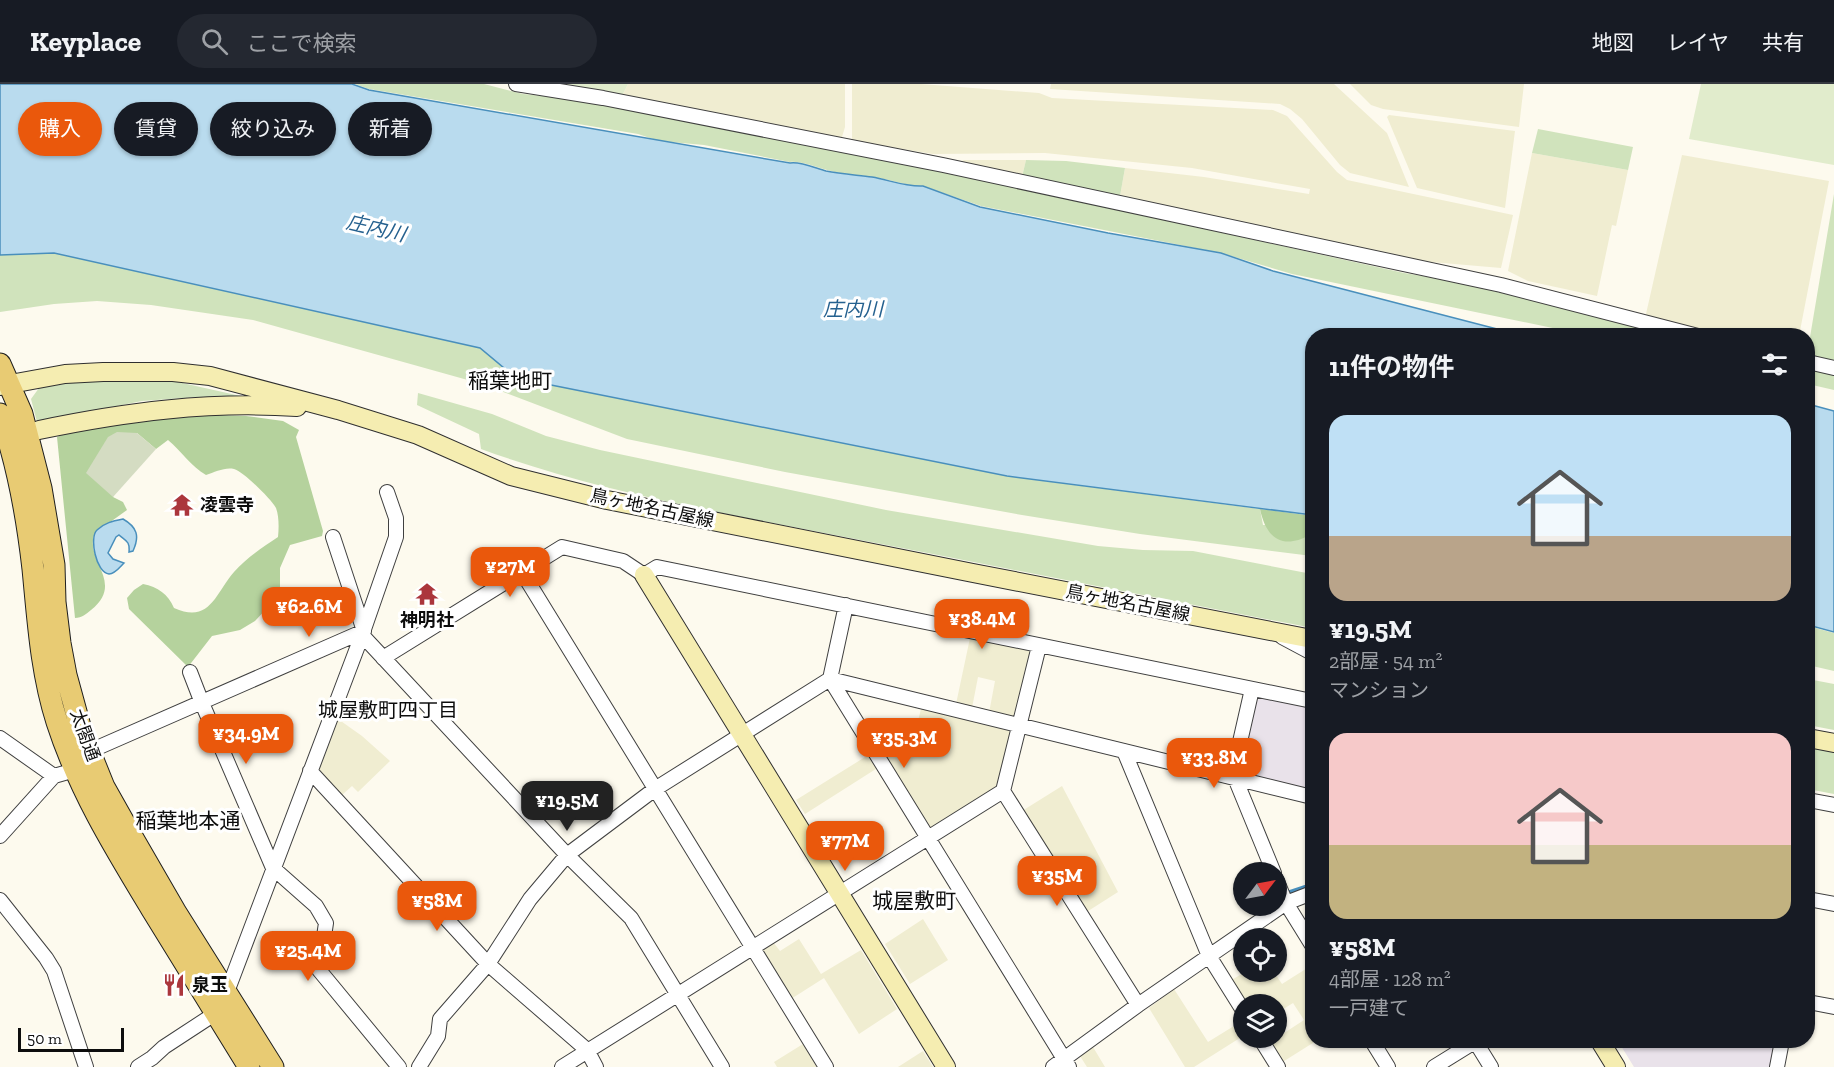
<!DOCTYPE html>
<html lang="ja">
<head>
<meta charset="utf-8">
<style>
  body { margin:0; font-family:"Zilla Slab","Noto Sans JP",serif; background:#242831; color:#f1f3f6; height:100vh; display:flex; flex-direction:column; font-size:22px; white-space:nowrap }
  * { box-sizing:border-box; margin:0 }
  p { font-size:20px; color:#9ea1a6 }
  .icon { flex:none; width:33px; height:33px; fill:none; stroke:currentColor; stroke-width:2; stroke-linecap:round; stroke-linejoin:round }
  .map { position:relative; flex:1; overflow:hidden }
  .panel { position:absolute; left:1305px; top:244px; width:510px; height:720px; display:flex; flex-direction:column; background:#171b24; border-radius:24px; box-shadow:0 2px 4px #0004 }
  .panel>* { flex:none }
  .guide { position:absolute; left:18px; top:18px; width:570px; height:54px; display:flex; gap:12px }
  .needle { width:39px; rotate:58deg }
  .fabs { position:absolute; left:1233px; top:778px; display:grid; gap:12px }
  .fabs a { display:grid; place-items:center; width:54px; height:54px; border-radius:50%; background:#171b24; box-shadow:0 2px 4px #0004; font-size:30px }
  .scale { position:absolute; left:18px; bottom:15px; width:106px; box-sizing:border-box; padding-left:6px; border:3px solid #0d0d0d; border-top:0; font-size:16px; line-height:21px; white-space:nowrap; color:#0d0d0d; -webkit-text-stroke:4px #fff; paint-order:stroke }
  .price { position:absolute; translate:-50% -51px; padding:0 14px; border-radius:12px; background:#ea580c; color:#fff; font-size:20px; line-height:39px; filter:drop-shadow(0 2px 3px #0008) }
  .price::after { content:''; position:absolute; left:50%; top:36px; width:18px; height:14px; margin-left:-9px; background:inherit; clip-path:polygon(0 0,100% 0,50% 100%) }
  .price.selected { background:#222; color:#fff }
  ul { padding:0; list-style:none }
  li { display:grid; align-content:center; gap:12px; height:318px; padding:0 24px }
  li span { display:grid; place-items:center; height:186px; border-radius:18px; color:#555 }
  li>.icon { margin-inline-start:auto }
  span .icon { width:108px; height:108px; fill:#fffc; stroke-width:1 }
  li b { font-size:26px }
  h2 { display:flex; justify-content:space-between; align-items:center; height:72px; padding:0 24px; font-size:26px }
  .chip { padding:0 21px; border-radius:27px; background:#171b24; box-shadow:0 2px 4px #0004; font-size:21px; line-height:54px }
  .chip.selected { background:#ea580c; color:#fff }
  header { display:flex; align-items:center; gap:36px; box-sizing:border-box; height:84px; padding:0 30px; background:#171b24; border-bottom:2px solid #363941 }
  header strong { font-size:28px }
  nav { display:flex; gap:33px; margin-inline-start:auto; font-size:21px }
  .search { width:420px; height:54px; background:#242831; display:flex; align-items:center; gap:15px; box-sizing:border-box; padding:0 21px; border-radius:33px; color:#9ea1a6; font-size:22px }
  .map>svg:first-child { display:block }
</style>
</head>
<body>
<header>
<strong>Keyplace</strong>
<div class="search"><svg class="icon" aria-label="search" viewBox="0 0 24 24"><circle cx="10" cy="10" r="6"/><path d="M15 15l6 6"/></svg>ここで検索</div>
<nav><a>地図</a><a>レイヤ</a><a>共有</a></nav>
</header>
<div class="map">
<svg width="1834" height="983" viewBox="0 0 1834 983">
  <rect width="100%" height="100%" fill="#fdfaee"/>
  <path fill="#e9e2ea" d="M1262,613L1312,623V707L1243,690L1239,684L1255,618Z
    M1618,957H1776L1770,983H1634Z"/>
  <path fill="#f0edd1" d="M628,0H845V43L842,53L837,56L621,14Z
    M852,0H921L1039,9L1052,14L1273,26L1287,32L1337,88L1347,96L1513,131L1501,184L1408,176L1120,112L1125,84L1204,93L1309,110L1310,105L1192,84L1045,69L933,70L852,57Z
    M1051,0H1334L1387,49L1409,103L1350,89L1340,81L1302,35L1290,25L1280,20L1050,5Z
    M1350,0H1524L1519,43L1383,25L1371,21Z
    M1389,31L1515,47L1505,124L1417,104L1387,33Z
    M1532,69L1628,86L1616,142L1612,141L1597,212L1528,197L1508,187Z
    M1682,71L1829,97L1799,252H1729L1649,234L1646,230Z
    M964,76H1026L1022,93L959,78Z
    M970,554L1031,567L1018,631L1013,634L989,629L995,597L978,593L972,624L956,620Z
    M921,625L1007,645L1012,651L999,705L931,747L883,669L915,649Z
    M338,635L362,652L390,677L358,708L352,702L341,712L321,692L317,680Z
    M870,670L879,683L805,730L796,716Z
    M1062,702L1118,808L1085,829L1022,727Z
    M923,835L948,876L910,900L885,860Z
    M799,855L821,890L861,866L897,925L859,950L824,894L791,915L763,870V865L773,858L780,867Z
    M1312,881V957H1316L1281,979L1269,959L1304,936L1293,919L1277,929L1276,921H1245L1230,897L1245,888H1274L1282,900Z
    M1174,905L1208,958L1242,937L1243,941V952L1194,983H1185L1149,924Z
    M803,960L818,983H777L774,978Z
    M1093,963L1105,983H1087L1080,972Z
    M923,967L933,983H898Z"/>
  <path fill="#d0e3bc" d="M355,0H484L523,10L592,17L925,83L1404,189L1453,197L1676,252H1591L1292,190L1221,169L981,122L923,102C906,102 890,95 872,93C862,91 850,91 840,89C826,87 801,76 790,78L704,61L659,57L638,50L369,5Z
    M1538,45L1633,63L1628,86L1532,69Z
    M1026,76L1066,77L1125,84L1120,112L1022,93Z
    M1834,110V281L1808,274V265Z
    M54,169L480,264L516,294L1007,392L1260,425L1263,441H1311L1306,431H1312V472L1140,450L1022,431L785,388L627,355L482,300L253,236L151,221L97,217L54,220L0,228V171Z
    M1808,283L1834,290V306L1808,300Z
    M131,295L178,298L245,313H198L142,317L37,338L31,315L39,304L76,298Z
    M418,309L492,330L546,352L600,366L886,426L1098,462L1143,466L1193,467L1312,490V544C1158,514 1004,484 850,454C727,430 599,408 481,365L479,350L417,321Z
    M1808,542L1834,549V587L1808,581Z
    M1808,595L1834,600V646L1808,641Z
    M1808,663L1834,668V710L1808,705Z"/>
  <path fill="#b5d29d" d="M191,330L246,332L283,337L299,346L296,353L323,447L322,452L290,461L280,484V508L268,523L255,537L240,546L212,552L188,583L129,525L127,514L134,506L143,500C158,503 168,510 174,524C210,540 215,510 234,488C246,474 263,463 278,453C279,444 279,432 276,424C271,415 244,388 234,385C225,383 215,388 206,391C191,382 182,368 168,356L156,365L137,349L113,413L123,418L127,426L95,449C83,476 126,498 91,526C86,530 82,534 75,534L57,353L71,347Z
    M1260,425L1306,431L1311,441L1310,451C1282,466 1266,454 1260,425Z"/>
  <path fill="#d4dcc2" d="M117,348L137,349L156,365L113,413L86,389L108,353Z"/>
  <path fill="#e1eccc" d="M536,0H628L621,14Z
    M1701,0H1834V81L1689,55Z"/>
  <path fill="#b9dbee" stroke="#498fbc" stroke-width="1.5" d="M0,0H352L369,6L790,79C800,77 815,84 826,87C841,90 857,91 872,93C889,96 906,103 923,102L980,123L1108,149L1221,169L1273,187L1524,252H1312V431L1007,392L516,294L480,264L54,169L0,171Z
    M1808,320L1834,327V548L1808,541Z
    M123,435C137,443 140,452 133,467L129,468C130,457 126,457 119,451L116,453L108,469L113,475L124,479C120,483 115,490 109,490C96,489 89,453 97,446C104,439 113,437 123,435Z"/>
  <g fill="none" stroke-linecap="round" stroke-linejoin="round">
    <path stroke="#498fbc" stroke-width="4.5" d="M1288,809L1312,801"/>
    <g stroke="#404040" stroke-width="16">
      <path id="street" d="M516,0L603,14L943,81L1501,201L1698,252
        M1808,278L1834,284
        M522,488L826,983
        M362,551L567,771L631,834L722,983
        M1282,553L1312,569
        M383,574L562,463L623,477L644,491L657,483L1312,617
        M190,588L202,619L273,784L316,822L326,839L319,886L399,983
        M0,654L54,692
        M90,667L364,547L333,453
        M1124,667L1209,872L1244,928
        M310,687L488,880L587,966L596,983
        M1232,693L1252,605
        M1235,694L1274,789
        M1003,707L1138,921
        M1808,716L1834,721
        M0,752L54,692L75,686
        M1276,795L1286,819L1312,861
        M1808,815L1834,820
        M0,816L46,874L54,887L86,983
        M1808,918L1834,923
        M1260,954L1278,983
        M1372,957L1388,983
        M1475,957L1491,983
        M138,983L152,974L164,963L216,929L227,908L362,551L396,453V434L387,408
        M419,983L438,952L440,935L488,880L530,815L567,771L655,705L830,595L846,521
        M562,983L1003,707L1039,562
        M1053,983L1138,921L1286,819L1312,809
        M1069,983L830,595L1312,713
        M1434,983L1476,957
        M1777,983L1782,957"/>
    </g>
    <g stroke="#2f2f2f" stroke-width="20">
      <path id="secondary" d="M0,302L65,290L103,288H173L210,292L338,326L418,351L511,392L607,416L973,489L1312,555
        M39,346C125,328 209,317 297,323
        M644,491L946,983
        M1808,654L1834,659
        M1600,957L1616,983"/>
    </g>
    <g stroke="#1e1e1e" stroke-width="23">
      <path id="primary" d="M0,280L22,330L41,404L54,481L55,518L60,559L66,591L81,646L104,703L131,751L175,827L273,983
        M0,330C18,380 27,432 33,485C38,536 41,588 57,638C79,706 114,763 151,824C184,877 216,930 249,983"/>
    </g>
    <use href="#street" stroke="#fff" stroke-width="14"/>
    <use href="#secondary" stroke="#f5edb1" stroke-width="18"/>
    <use href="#primary" stroke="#e8cb73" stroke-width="21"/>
  </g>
  <defs>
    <g id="temple-bare" transform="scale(1.8)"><path d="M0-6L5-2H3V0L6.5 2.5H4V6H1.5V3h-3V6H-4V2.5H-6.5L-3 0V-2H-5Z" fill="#ab363c" stroke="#fff" stroke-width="2.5" paint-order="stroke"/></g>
    <g id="restaurant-bare" transform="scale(1.8)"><path d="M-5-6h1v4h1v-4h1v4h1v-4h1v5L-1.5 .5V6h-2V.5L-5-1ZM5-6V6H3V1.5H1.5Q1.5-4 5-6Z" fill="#ab363c" stroke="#fff" stroke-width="2.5" paint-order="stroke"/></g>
  </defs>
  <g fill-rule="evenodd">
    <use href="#temple-bare" x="182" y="421"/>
    <use href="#temple-bare" x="427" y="510"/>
    <use href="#restaurant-bare" x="174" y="901"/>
  </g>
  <g text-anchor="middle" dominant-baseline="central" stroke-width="6" stroke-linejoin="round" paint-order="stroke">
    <g font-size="18" font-weight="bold" fill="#0d0d0d" stroke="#fff" text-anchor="start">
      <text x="200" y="421">凌雲寺</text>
      <text x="427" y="536" text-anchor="middle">神明社</text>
      <text x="192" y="901">泉玉</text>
    </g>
    <g font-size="18" fill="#0d0d0d" stroke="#fff">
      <text transform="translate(652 424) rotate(12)">鳥ヶ地名古屋線</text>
      <text transform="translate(1128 519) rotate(11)">鳥ヶ地名古屋線</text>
      <text transform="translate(85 651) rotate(70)">太閤通</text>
    </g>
    <g font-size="20" font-style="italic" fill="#25618f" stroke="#fff">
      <text transform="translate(376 144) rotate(13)">庄内川</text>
      <text x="853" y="225">庄内川</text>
    </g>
    <g font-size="20" fill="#0d0d0d" stroke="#fff">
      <text x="388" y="626">城屋敷町四丁目</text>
    </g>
    <g font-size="21" fill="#0d0d0d" stroke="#fff">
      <text x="510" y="296">稲葉地町</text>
      <text x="188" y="736">稲葉地本通</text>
      <text x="914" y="816">城屋敷町</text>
    </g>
  </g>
</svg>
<div class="fabs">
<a><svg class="needle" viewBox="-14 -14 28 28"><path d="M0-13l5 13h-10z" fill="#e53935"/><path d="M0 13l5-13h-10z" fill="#9ea1a6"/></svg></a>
<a><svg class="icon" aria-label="locate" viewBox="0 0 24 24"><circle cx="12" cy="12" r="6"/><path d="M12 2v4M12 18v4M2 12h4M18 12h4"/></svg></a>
<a><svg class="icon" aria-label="layers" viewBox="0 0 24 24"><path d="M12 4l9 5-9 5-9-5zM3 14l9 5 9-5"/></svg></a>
</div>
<div class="scale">50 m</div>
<b class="price" style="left:510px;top:514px">¥27M</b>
<b class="price" style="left:309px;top:554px">¥62.6M</b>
<b class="price" style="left:982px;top:566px">¥38.4M</b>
<b class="price" style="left:246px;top:681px">¥34.9M</b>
<b class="price" style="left:904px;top:685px">¥35.3M</b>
<b class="price" style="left:1214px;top:705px">¥33.8M</b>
<b class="price selected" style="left:567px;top:748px">¥19.5M</b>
<b class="price" style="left:845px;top:788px">¥77M</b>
<b class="price" style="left:1057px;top:823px">¥35M</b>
<b class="price" style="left:437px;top:848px">¥58M</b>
<b class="price" style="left:308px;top:898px">¥25.4M</b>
<div class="guide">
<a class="chip selected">購入</a>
<a class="chip">賃貸</a>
<a class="chip">絞り込み</a>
<a class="chip">新着</a>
</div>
<section class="panel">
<h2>11件の物件<svg class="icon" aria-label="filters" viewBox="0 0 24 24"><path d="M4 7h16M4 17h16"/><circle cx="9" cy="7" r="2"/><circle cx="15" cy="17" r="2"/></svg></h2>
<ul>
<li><span style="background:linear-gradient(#bfe0f5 65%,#b9a48a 0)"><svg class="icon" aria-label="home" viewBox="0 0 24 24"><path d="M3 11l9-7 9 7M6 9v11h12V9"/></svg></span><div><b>¥19.5M</b><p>2部屋 · 54 m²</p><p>マンション</p></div></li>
<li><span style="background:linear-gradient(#f6c9c9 60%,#c2b280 0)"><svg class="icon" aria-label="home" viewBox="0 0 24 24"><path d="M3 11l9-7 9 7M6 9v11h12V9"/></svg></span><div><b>¥58M</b><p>4部屋 · 128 m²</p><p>一戸建て</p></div></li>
</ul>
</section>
</div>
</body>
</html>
